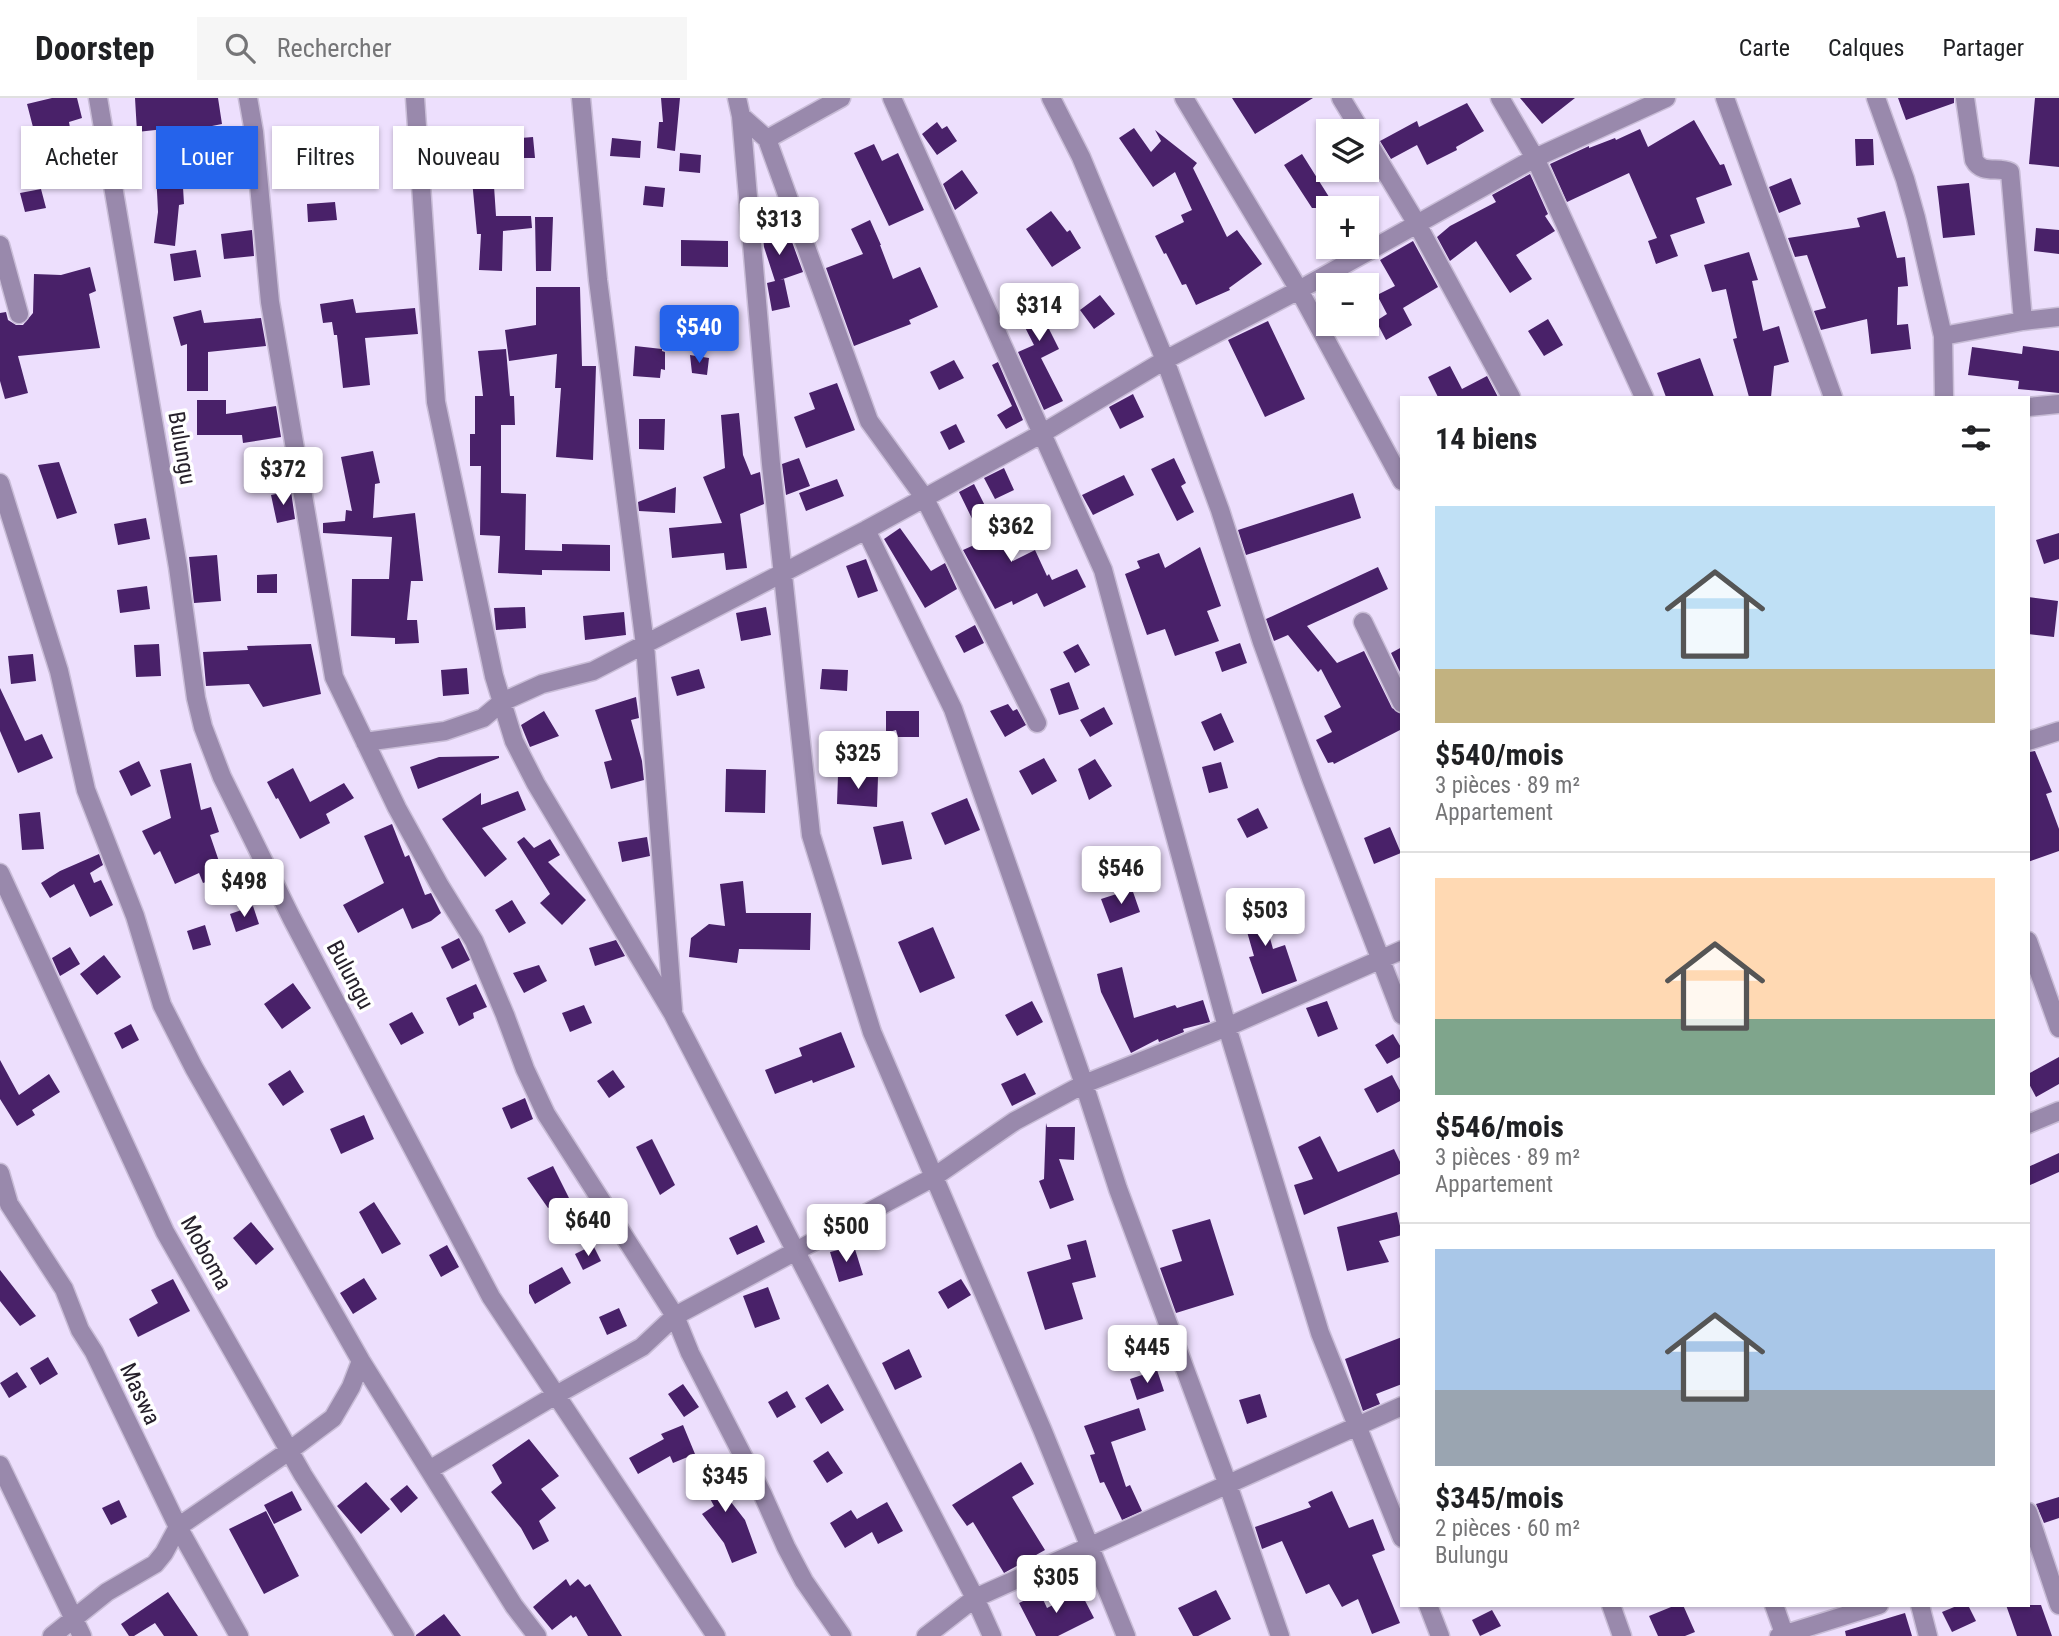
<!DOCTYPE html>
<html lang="fr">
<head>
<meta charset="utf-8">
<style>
  body { margin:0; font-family:"Roboto Condensed",sans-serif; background:#f6f6f6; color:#202124; height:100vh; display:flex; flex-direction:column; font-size:26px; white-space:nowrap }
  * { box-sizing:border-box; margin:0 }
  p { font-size:23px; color:#757577 }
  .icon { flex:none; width:38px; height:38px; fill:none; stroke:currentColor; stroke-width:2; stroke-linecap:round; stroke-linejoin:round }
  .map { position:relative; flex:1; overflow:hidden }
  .panel { position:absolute; left:1400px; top:298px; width:630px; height:1211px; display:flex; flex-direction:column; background:#fff; border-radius:0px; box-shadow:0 2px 5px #0004 }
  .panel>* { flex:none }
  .hud { position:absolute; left:21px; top:28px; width:665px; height:63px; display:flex; gap:14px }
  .buttons { position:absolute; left:1316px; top:21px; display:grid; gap:14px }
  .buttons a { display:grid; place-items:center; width:63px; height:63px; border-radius:0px; background:#fff; box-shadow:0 2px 5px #0004; font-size:35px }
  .price { position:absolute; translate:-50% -60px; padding:0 16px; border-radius:7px; background:#fff; color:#222; font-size:23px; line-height:46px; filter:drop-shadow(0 2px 4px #0008) }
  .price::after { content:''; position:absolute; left:50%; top:42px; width:21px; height:16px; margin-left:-10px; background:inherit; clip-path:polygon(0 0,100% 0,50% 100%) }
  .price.active { background:#2563eb; color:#fff }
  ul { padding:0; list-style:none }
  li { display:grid; align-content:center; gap:14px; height:371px; padding:0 35px }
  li+li { border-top:2px solid #e0e0e0 }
  li span { display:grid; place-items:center; height:217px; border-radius:0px; color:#555 }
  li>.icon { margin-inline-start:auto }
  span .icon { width:126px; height:126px; fill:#fffc; stroke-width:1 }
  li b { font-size:30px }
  h2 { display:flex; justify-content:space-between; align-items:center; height:84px; padding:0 35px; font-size:30px }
  .chip { padding:0 24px; border-radius:0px; background:#fff; box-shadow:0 2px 5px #0004; font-size:24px; line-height:63px }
  .chip.active { background:#2563eb; color:#fff }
  header { display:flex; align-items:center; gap:42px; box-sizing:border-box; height:98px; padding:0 35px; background:#fff; border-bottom:2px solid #e0e0e0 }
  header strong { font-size:33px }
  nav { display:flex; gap:38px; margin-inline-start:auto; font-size:24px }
  .search { width:490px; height:63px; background:#f6f6f6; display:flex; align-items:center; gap:18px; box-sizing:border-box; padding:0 24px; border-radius:0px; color:#757577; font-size:26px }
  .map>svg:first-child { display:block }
</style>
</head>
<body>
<header>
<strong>Doorstep</strong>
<div class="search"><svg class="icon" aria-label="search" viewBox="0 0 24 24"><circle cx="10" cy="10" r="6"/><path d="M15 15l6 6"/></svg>Rechercher</div>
<nav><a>Carte</a><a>Calques</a><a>Partager</a></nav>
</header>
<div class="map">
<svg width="2059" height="1538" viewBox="0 0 2059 1538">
  <rect width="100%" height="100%" fill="#eddffd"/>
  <path fill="#492169" d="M52,0H77L82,20L69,24L74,52L56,56L51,29L34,33L27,6Z
    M135,0H218L222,26L192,32V28L137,34Z
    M661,0H680L675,53L657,50L659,24H663Z
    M1232,0H1313L1255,36Z
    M1520,0H1575L1542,26Z
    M1898,0H1954V5L1906,22Z
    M2035,0H2059V69L2029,66Z
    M1467,5L1484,33L1456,49L1457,52L1427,67L1417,47L1391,61L1380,43L1417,23L1419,29Z
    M1694,22L1720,67L1724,66L1732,87L1696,100L1705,125L1670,137L1678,158L1656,166L1648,143L1657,140L1629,75L1567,104L1550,66L1589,48V50L1615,40L1616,42L1640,31L1648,49Z
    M937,24L942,31L947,28L957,43L937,57L922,36Z
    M320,28L324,49L305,52L302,31Z
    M1134,30L1151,54L1161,43L1155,32L1197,65L1193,70L1227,139L1237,132L1262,166L1229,190L1230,192L1196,207L1186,186L1182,187L1166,155L1164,156L1155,138L1184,124L1181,117L1192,112L1175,74L1153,89L1119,40Z
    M533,39L535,60H507L506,72L493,73L496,118H531L532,130L503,133L502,173L479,172L481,136H477L469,49L497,47L496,42Z
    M612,40L641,43L640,60L610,58Z
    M1855,41H1873L1874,67L1856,68Z
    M874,46L882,63L898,55L924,112L889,128L854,55Z
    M680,55L701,57L700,75L679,73Z
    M1302,56L1336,110H1312L1284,67Z
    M182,72L184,106L179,107L175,148L154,145L158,114L156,73Z
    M962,72L978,95L955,112L943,86Z
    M1530,76L1548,116L1545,118L1555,133L1516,157L1532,181L1510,195L1476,143L1450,163L1437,139L1450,128L1496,104L1492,97Z
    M1791,80L1801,106L1779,115L1769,89Z
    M1969,85L1975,137L1943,140L1937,88Z
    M645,88L665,90L663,109L643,107Z
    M41,91L46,110L25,114L20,95Z
    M335,104L337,122L308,124L307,106Z
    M774,107L783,135L788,133L803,174L780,182L784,181L790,209L772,213L767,185L775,183L764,149L760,111Z
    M1051,113L1067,134L1070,132L1081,150L1052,169L1026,131Z
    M1885,113L1897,160L1905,159L1908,188L1898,189L1897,227L1908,226L1911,251L1871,256L1867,221L1821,232L1814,213L1826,210L1807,157L1795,159L1788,140L1860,129L1857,120Z
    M535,119H553L551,173H536Z
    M870,122L881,147H880L893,181L920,169L938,209L909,222L911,226L854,248L826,170L863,156L851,131Z
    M2036,130L2059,132V156L2034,153Z
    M252,132L254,158L224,161L221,136Z
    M681,142L728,143V169L681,168Z
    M1413,143L1438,189L1403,210L1412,227L1386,242L1376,223L1387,216L1377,197L1395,188L1380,162Z
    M196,152L201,179L174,183L170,156Z
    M1749,154L1758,182L1752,183L1763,233L1779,228L1789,264L1774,268L1771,299H1749L1733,241L1737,240L1726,191L1712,194L1704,167Z
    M90,169L96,193L89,196L100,250L18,258L28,295L5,301L0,283V215L6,214L8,222L16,227H23L33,215L34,176L61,177Z
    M1045,186L1058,211L1043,219L1059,251L1041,260L1063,303L1044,312L1018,254L1034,247L1013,206L1031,197L1029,194Z
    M536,189H580L582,268H596L593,362L556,359L561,290H555L557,256L509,263L505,232L536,227Z
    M1100,197L1115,216L1094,231L1080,212Z
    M353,201L356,215L415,210L418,236L365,240L370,287L343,290L337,237H334L332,224L323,225L320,206Z
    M201,212L204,225L261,220L266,248L208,254V293H187V246L181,248L173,219Z
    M1548,221L1563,247L1544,258L1528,233Z
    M1268,223L1305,301L1265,319L1228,242Z
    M635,248L662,251V253L665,254V272L661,271L660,280L633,278Z
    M2023,248L2059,253V295L2018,291L2019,283L1968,277L1972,249L2022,256Z
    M506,251L510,298H514L515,327H501V395L526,396L525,452L562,453V446L610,447V473L542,472V477L498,475L500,438L480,437L481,368H470V336H475V298H483L478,253Z
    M690,257L709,260L707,277L692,275Z
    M1700,260L1714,299H1666L1657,275Z
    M954,262L964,280L939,292L930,274Z
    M998,264L1023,322L1006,331L997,317L1012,308L992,267Z
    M1450,268L1462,291L1487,278L1498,299H1438L1428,279Z
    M837,285L855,332L806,350L794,319L815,311L809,295Z
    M1133,296L1144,319L1120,331L1109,309Z
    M197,302H226V316L276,308L281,339L243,345L242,337H197Z
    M739,315L743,357L751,377L760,374L764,406L740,416L747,470L726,472L724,455L672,460L669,430L722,425L703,379L725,370L721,317Z
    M639,321H665L664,352L639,351Z
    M956,326L965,344L949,352L940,334Z
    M373,353L380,385L375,386L373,420L415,415L423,483H411L407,522H417L419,545L395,546V540L351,538L352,481H389L392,439L323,435V425L345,423L346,412L352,413L341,359Z
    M799,360L810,388L786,397L782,366Z
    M1174,360L1186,385L1181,388L1194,414L1177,423L1151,371Z
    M59,364L77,415L57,421L38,367Z
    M1004,370L1014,392L995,401L984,380Z
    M1124,377L1134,397L1093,417L1082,397Z
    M837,381L844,398L806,413L799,395Z
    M974,386L1013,463L1035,452L1047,478L1049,476L1052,482L1077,471L1086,489L1044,509L1037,495L1013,507L1012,503L995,511L963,452L983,443L959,394Z
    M676,389L675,415L639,413L638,404Z
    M291,393L295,421L277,425L271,397Z
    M1353,395L1361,420L1246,457L1238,432Z
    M146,420L150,441L118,447L114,426Z
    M900,430L931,473L945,465L957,491L925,510L884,441Z
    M2059,435V461L2044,466L2036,442Z
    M1200,449L1221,508L1207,513L1219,543L1175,558L1165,531L1147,537L1125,476L1140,470L1137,463L1159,455L1165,470Z
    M217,457L221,503L194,505L189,459Z
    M866,461L878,493L858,500L846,468Z
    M1378,469L1388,491L1307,528L1337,565L1364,553L1392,610L1402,616V631L1334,666L1333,664L1328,665L1316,642L1332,634L1324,618L1341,609L1321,571L1318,574L1288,537L1274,543L1266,521Z
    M277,476V495H257V477Z
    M147,488L150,511L120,515L117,492Z
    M2028,499L2058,503L2054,539L2028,536Z
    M525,509L526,530L496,532L494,510Z
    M766,509L771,537L741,543L736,515Z
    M624,514L626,537L585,542L583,518Z
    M975,527L984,545L964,555L955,538Z
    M1240,545L1247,565L1222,574L1215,554Z
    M159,546L161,578L136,579L134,547Z
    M311,546L321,596L263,609L249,586L206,588L203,554L248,552L247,548Z
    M1078,546L1090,567L1075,575L1063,554Z
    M1402,549V578L1391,555Z
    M33,556L36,583L11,586L8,558Z
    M467,570L469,596L443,598L441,572Z
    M699,571L705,590L677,598L671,579Z
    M822,571L848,572L847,593L820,591Z
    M1069,584L1079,611L1059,617L1050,591Z
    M0,590L25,643L42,636L53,660L18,675L0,633Z
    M636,599L639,620L631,622L642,663L644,682L611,691L604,664L612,662L595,612Z
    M1008,606L1013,613L1017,611L1026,627L1005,639L990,613Z
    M1104,609L1113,626L1090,639L1080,622Z
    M544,613L559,638L530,649L521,627Z
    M886,613H919V639H898L896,632L886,635Z
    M1221,615L1234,644L1214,653L1201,624Z
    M2035,653L2052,694L2046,696L2059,731V753L2028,764V654Z
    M499,658V660L418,691L410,669L439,659Z
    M1044,660L1057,683L1032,697L1019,673Z
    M1095,661L1112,688L1089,702L1078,671Z
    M139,663L151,688L131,698L119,673Z
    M1221,664L1228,690L1209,695L1202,669Z
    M191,665L201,712L211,709L219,734L210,737L224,778L203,785L199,775L175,786L160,753L154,757L142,733L171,720L160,672Z
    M293,670L310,704L344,685L354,700L326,716L330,725L300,741L278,700L276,701L267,684Z
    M726,671L766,672L765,715L725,714Z
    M838,677L878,679L877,709L837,706Z
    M518,693L526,712L482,730L507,761L485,779L442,721L481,695V707Z
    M967,700L980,732L945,747L931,715Z
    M1258,710L1268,730L1247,740L1237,721Z
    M40,714L44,751L22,752L19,716Z
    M903,723L912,761L882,767L873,729Z
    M392,726L405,759L409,757L425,797L431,795L441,815L431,823L412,831L403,810L358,835L343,807L384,785L364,738Z
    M1390,729L1401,755L1374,766L1364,740Z
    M524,739L534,750L550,741L560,757L548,764L586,802L562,827L540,805L550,796L517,744Z
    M647,739L650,758L622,764L618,744Z
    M99,756L103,767L90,775L94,785L101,782L113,807L90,819L74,786L50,800L41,785L60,773Z
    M743,783L746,815H811L810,852L739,851L737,865L689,859L691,840L709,826L725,828L720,786Z
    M1132,791L1140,814L1110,825L1101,801Z
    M1257,793L1273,851L1285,847L1297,883L1262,896L1249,859L1254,858L1237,799Z
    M512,802L526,825L509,835L495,812Z
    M253,808L259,826L236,834L230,816Z
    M205,827L211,847L193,852L187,833Z
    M933,829L955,880L920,895L898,844Z
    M459,840L470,862L452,871L441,849Z
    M616,842L625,858L595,868L589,850Z
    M70,849L80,866L60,878L52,860Z
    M104,857L121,879L97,897L80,876Z
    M539,867L547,883L524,895L513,875Z
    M1122,869L1134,920L1175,907L1177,910L1203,902L1210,924L1183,931L1184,934L1159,944L1158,941L1131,955L1101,894L1097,876Z
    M293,885L311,910L282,931L264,906Z
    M476,886L487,909L473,915L474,920L459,928L446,900Z
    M1032,903L1043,924L1017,938L1005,917Z
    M1327,903L1338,931L1318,939L1306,910Z
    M584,907L592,925L570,934L562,915Z
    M412,914L424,935L401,947L389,926Z
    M131,926L139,942L122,951L114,935Z
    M841,934L855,969L813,985L812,982L775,996L765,972L802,958L799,950Z
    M1393,936L1402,951V958L1387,966L1375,947Z
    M2059,959V986L2036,999L2028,984V976Z
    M0,962L19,997L49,976L60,994L32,1012L35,1017L17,1028L0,1001Z
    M290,972L304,994L283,1008L268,986Z
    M613,972L625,989L609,1000L597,983Z
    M1025,975L1036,996L1012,1008L1001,986Z
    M1392,977L1402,996V1002L1377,1015L1364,991Z
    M525,1000L533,1021L511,1031L502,1010Z
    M364,1017L374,1041L341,1056L330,1031Z
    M1046,1025L1047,1029H1075L1074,1062L1059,1061L1074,1102L1050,1111L1039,1083L1044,1081Z
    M1320,1038L1338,1074L1394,1051L1402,1068V1075L1304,1117L1294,1087L1313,1081L1298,1049Z
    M652,1041L675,1087L660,1097L636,1049Z
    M2059,1055V1074L2028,1088V1069Z
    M553,1068L569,1100L548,1110L527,1080Z
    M374,1104L401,1146L382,1156L359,1114Z
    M1397,1114L1402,1137L1379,1143L1389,1164L1347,1173L1337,1129Z
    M1210,1121L1234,1197L1176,1215L1160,1170L1182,1163L1172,1132Z
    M251,1124L274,1151L256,1167L233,1140Z
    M757,1127L765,1144L737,1157L729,1140Z
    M1086,1142L1096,1179L1072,1185L1083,1221L1045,1232L1027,1174L1071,1161L1067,1147Z
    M447,1147L459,1169L441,1179L429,1157Z
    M593,1147L601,1163L583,1172L575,1156Z
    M854,1148L863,1177L839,1184L830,1154Z
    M562,1169L571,1185L535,1206L529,1195V1187Z
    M0,1172L36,1218L20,1228L0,1203Z
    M364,1180L377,1201L353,1216L340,1195Z
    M173,1181L190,1213L138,1239L129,1221L158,1205L151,1192Z
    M961,1181L971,1197L948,1211L938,1194Z
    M768,1189L780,1221L755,1230L743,1198Z
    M619,1210L627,1228L607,1237L599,1219Z
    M1402,1239V1286L1376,1296L1380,1306L1363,1313L1345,1261Z
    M909,1251L922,1279L895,1292L882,1265Z
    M48,1259L58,1276L40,1287L30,1270Z
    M1157,1272L1164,1293L1137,1302L1130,1281Z
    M17,1274L27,1289L9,1300L0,1285Z
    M683,1286L699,1309L684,1319L668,1296Z
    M828,1286L844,1312L821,1326L805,1300Z
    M787,1293L796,1309L777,1320L768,1304Z
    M1260,1296L1267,1319L1247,1326L1239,1302Z
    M1139,1310L1146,1332L1111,1344L1126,1389L1130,1387L1142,1413L1122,1422L1104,1384L1100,1385L1090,1357L1095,1356L1084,1328Z
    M683,1327L695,1356L673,1365L670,1358L638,1376L629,1360L664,1341L661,1336Z
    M529,1341L559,1378L541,1391L556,1410L539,1423L549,1443L533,1452L521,1430L491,1394L502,1385L492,1367Z
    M828,1353L843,1375L827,1385L813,1363Z
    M713,1358L724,1377L714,1382L745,1422L757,1455L732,1465L724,1445L702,1416L714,1408L693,1369Z
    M1021,1364L1034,1386L1012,1399L1045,1452L1004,1475L973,1424L967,1428L952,1407Z
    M366,1384L390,1411L361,1436L337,1408Z
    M407,1387L418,1400L401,1415L390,1401Z
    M292,1393L302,1412L274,1426L264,1407Z
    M1332,1393L1349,1430L1373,1421L1385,1452L1372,1457L1400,1525L1372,1536L1358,1501L1342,1509L1329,1486L1306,1496L1282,1443L1262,1451L1255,1429L1311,1409L1308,1404Z
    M2059,1399V1420L2044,1425L2036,1406Z
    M119,1402L127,1419L111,1427L102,1410Z
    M887,1404L903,1433L878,1446L872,1434L845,1450L830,1425L851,1412L857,1421Z
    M266,1413L299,1478L264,1496L229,1431Z
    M566,1481L570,1488L578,1481L585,1489L590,1486L622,1538H588L576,1518L573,1520L571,1517L552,1532L533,1509Z
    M1216,1492L1231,1521L1198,1538H1193L1178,1510Z
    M1080,1493L1094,1520L1058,1538H1036L1019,1505L1040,1495L1047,1510Z
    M168,1494L198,1538H164L155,1525L134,1538H129L121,1526Z
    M1676,1507H1683L1695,1534L1685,1538H1658L1649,1518Z
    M1959,1507H1968L1976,1523L1952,1534L1942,1514Z
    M2006,1507H2041L2052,1538H2017Z
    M1492,1512L1501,1528L1480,1538L1472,1522Z
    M1905,1515L1912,1538H1846L1845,1533Z
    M444,1516L461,1538H416V1537Z"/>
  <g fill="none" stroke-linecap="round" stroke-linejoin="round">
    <g stroke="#c9bdd7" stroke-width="21">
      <path id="street" d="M98,0L178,469L196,600L203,629L222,679L292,821L491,1199L716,1538
        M248,0L254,34L270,204L334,579L397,710L440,788L474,843L505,917L525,971L546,1016L675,1218L690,1255L762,1395L786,1449L804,1483L842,1538
        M415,0L436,304L494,578L514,643L536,686L673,916L975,1500L992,1538
        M581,0L598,182L645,547L673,912
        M737,0L741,18L771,366L811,737L872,934L1042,1331L1126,1538
        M892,0L1103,472L1227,929L1320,1235L1402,1440
        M1051,0L1081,59L1165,262L1220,412L1262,544L1312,683L1402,917
        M1184,0L1299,192L1402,383
        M1341,0L1361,33
        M1500,0L1535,60L1644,299
        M1725,0L1833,299
        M1876,0L1905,81L1916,120L1943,238L1944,299
        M1965,0L1974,62C1982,77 1998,68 2010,74L2023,223
        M741,18L767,41L869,323L924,399L1037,625
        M767,41L841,0
        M1367,43L1417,126L1511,299
        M0,147L19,216
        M1943,238L2023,223L2059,219
        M2028,309L2059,306
        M0,385L59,573L86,692L135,818L162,907L194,970L361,1263L514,1508L537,1538
        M866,432L953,611L1084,986L1118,1091L1228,1387L1280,1538
        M1363,524L1402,605
        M2028,643L2059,633
        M365,644L445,633L483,620L502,604L542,586L593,573L866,432L1041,336L1165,262L1299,192L1535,60L1666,0
        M0,775L165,1134L303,1377L405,1538
        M2028,843L2059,930
        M2028,1026L2059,1013
        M0,1075L9,1106L64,1191L80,1232L94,1254L178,1429L239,1538
        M0,1367L82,1538
        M429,1372L556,1297L642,1249L675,1218L934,1079L1015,1023L1084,986L1227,929L1402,852
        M2028,1414L2059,1507
        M1428,1507L1440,1538
        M1611,1507L1622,1538
        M1774,1507L1785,1538
        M1920,1507L1928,1538
        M52,1538L107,1494L155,1466L164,1455L178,1429L289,1353L333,1320L351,1289L361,1263
        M926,1538L975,1500L1402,1308
        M1779,1538L1879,1507"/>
    </g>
    <use href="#street" stroke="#9989ac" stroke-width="18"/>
  </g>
  <g text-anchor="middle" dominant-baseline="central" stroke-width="7" stroke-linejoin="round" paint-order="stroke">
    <g font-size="23" fill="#26202b" stroke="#fff">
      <text transform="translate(182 350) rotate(80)">Bulungu</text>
      <text transform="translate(350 877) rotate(62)">Bulungu</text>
      <text transform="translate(206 1155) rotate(61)">Moboma</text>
      <text transform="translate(140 1296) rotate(65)">Maswa</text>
    </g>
  </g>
</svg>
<div class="buttons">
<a><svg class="icon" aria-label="layers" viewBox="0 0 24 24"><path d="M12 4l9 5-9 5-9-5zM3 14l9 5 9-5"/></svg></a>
<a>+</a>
<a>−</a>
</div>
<b class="price" style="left:779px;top:159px">$313</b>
<b class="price" style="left:1039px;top:245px">$314</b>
<b class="price active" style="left:699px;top:267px">$540</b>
<b class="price" style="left:283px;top:409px">$372</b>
<b class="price" style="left:1011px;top:466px">$362</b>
<b class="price" style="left:858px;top:693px">$325</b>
<b class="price" style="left:1121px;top:808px">$546</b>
<b class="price" style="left:244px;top:821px">$498</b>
<b class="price" style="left:1265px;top:850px">$503</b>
<b class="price" style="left:588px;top:1160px">$640</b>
<b class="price" style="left:846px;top:1166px">$500</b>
<b class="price" style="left:1147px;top:1287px">$445</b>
<b class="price" style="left:725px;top:1416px">$345</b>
<b class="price" style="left:1056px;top:1517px">$305</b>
<div class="hud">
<a class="chip">Acheter</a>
<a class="chip active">Louer</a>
<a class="chip">Filtres</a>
<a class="chip">Nouveau</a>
</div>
<section class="panel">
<h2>14 biens<svg class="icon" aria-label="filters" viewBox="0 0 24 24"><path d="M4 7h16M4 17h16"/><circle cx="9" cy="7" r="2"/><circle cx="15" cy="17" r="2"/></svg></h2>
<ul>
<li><span style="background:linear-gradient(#bfe0f5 75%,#c2b280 0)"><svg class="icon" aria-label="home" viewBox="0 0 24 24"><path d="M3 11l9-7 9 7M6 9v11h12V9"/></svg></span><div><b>$540/mois</b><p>3 pièces · 89 m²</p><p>Appartement</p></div></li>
<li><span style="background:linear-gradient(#ffd9b3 65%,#7fa58c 0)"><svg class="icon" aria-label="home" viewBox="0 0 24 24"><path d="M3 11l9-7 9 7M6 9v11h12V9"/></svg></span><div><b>$546/mois</b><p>3 pièces · 89 m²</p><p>Appartement</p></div></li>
<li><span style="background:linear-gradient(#a9c7e8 65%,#9aa5b1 0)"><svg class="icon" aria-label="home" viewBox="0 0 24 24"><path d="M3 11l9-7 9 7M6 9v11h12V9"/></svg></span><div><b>$345/mois</b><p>2 pièces · 60 m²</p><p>Bulungu</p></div></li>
</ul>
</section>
</div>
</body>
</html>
